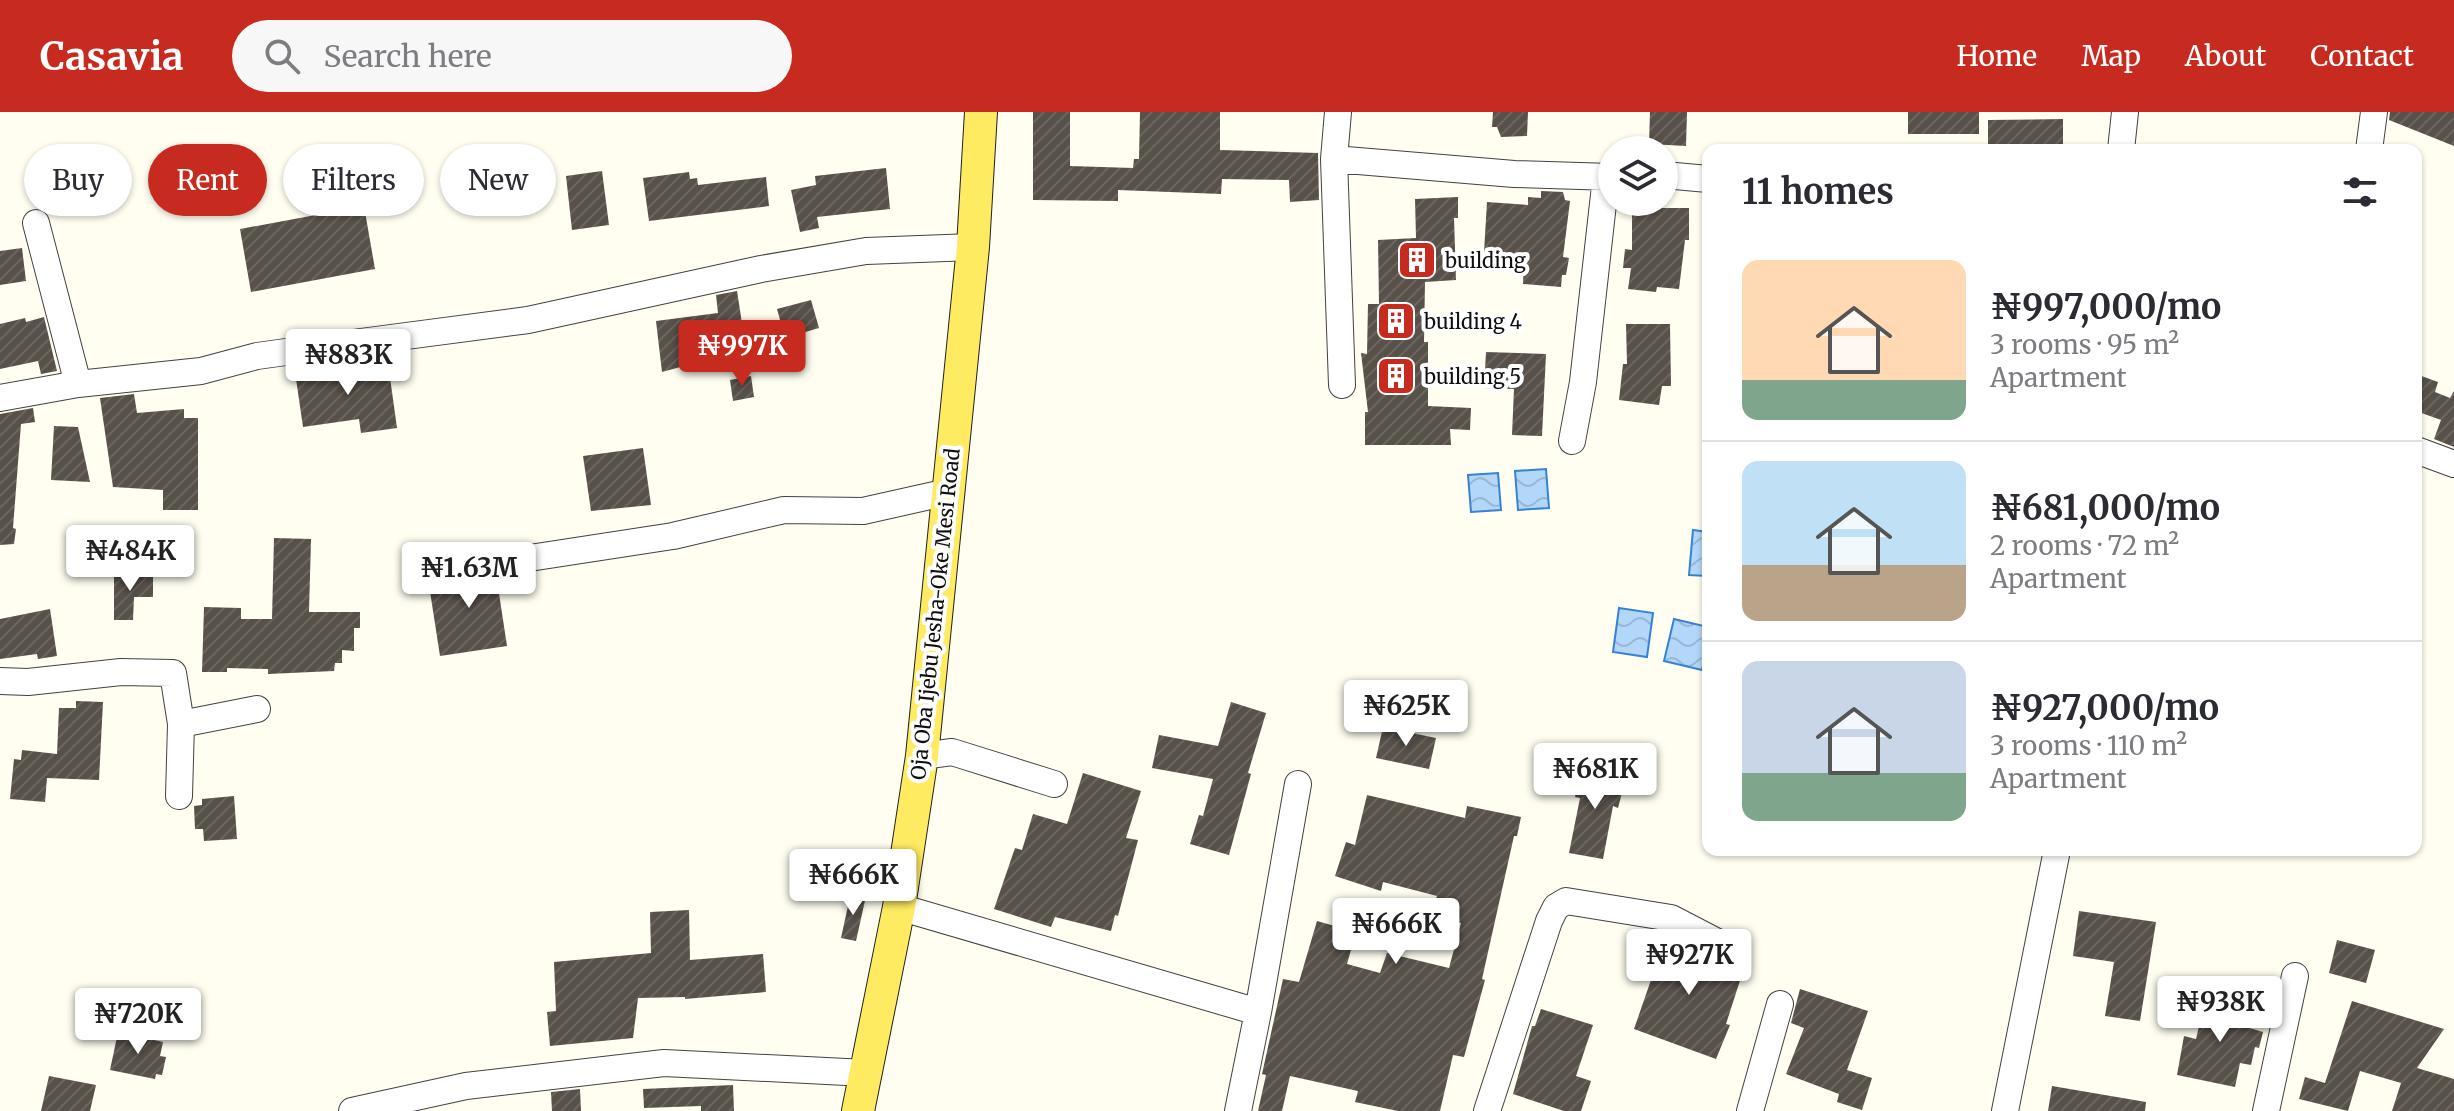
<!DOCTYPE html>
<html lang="en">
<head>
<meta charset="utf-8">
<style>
  body { margin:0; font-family:Merriweather,serif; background:#f7f7f7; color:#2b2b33; height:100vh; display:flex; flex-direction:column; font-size:30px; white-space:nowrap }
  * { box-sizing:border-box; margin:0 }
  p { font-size:26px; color:#7c7c81 }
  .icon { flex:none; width:44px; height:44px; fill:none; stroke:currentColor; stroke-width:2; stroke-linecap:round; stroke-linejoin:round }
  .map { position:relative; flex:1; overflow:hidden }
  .drawer { position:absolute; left:1702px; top:32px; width:720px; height:712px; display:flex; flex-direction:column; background:#fff; border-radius:16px; box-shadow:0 2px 6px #0004 }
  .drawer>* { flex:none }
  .hud { position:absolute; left:24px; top:32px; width:760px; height:72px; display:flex; gap:16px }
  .controls { position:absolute; left:1598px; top:24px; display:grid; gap:16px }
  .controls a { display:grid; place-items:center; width:80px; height:80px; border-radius:50%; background:#fff; box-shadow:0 2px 6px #0004; font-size:40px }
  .price { position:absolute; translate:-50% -68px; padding:0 18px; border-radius:8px; background:#fff; color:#222; font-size:26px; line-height:52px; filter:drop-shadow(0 2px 4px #0008) }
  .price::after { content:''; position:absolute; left:50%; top:48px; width:24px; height:18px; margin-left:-12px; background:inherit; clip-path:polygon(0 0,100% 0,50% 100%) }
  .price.on { background:#c72a1f; color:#fff }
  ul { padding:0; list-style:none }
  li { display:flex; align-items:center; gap:24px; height:200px; padding:0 40px }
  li+li { border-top:2px solid #e1e1e2 }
  li span { display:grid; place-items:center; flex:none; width:224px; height:160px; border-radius:16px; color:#555 }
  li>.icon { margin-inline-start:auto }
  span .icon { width:96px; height:96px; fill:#fffc; stroke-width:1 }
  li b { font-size:34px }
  h2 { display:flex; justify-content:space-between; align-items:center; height:96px; padding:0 40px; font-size:34px }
  .pill { padding:0 28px; border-radius:36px; background:#fff; box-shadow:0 2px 6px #0004; font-size:28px; line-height:72px }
  .pill.on { background:#c72a1f; color:#fff }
  header { display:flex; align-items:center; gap:48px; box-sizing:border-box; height:112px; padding:0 40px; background:#c72a1f; color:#fff }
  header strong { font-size:38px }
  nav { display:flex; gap:44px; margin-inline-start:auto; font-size:28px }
  .search { width:560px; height:72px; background:#f7f7f7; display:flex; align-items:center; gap:20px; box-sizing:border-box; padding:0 28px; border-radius:44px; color:#7c7c81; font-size:30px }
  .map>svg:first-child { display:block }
</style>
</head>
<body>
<header>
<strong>Casavia</strong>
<div class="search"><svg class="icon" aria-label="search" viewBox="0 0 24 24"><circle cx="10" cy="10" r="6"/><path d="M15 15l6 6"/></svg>Search here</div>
<nav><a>Home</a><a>Map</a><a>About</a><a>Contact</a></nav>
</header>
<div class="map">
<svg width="2454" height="999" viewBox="0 0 2454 999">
  <defs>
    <pattern id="water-waves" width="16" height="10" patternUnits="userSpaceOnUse" patternTransform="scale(2)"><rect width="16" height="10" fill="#b2d7f9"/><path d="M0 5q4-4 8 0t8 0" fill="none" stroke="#98b7d4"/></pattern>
    <pattern id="building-hatch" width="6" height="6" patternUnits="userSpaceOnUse" patternTransform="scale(2)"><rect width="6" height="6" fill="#58514a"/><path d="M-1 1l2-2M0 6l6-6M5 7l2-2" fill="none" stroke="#6b6560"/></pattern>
  </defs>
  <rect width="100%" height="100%" fill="#fffef1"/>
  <path fill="url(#water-waves)" stroke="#3583d4" stroke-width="2" d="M1546,357L1549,396L1518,398L1515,359Z
    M1498,361L1501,398L1471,400L1468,363Z
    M1693,418L1708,420V464L1689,463Z
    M1619,496L1653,501L1647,545L1613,540Z
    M1674,507L1708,515V532L1702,558L1664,549Z"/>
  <path fill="url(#building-hatch)" d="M1033,0H1070V54L1133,56L1134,47H1139L1140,0H1220V38L1318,41L1319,88L1290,90L1289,68L1222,67L1221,82L1118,78V89L1033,88Z
    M1493,0H1528L1527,24L1501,25L1497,15H1492Z
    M1650,0H1687L1686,34L1649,32Z
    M1908,0H1979V22H1908Z
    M2390,0H2454V34L2389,8Z
    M2063,7V38H1988V8Z
    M886,56L890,97L817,105L819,116L800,120L791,78L816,73L815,64Z
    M602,59L609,113L572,118L566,64Z
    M689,60L690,67L697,66L698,73L766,65L769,94L649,109L643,66Z
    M1541,79L1563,80L1565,88L1570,89L1563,145L1569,146L1566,163H1562L1561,175L1523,172L1524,143L1484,140L1487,90L1528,93V85L1541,86Z
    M1458,85V106H1454L1456,168L1425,170L1424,230H1428V294L1471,296L1470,318L1450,317L1451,333H1365V300H1368L1361,241L1367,242L1368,192H1379L1378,128L1416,126L1415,87Z
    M364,94L375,157L251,180L240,117Z
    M1632,96H1689V128H1685L1679,177L1657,175L1656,180L1628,177L1631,156H1623L1625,137L1632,138Z
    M22,136L26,169L0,173V139Z
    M737,179L746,237L662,260L656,209L718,201L716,183Z
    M811,188L819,216L785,226L777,197Z
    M44,205L57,259L41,262L38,249L0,257V212L25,206L26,210Z
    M1626,212H1670L1671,274H1662L1659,293L1619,288L1623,252H1627Z
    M1486,240L1546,242L1542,324L1512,323L1514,277L1484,276Z
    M388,251L397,316L361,321L359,307L303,315L295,260L326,256L327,260Z
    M2416,262L2438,270L2435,280L2450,286L2454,279V335L2434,327L2441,308L2416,299Z
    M751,264L754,285L733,289L730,268Z
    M134,282L137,301L184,297V306H198V398H163V378L113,375L100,286Z
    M33,296L35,310L21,312L13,416L16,417L14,432L0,433V302Z
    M54,314L78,315L90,370L51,368Z
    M643,336L651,393L591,399L583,344Z
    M274,426L311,427L309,500H360V516H354V539L342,538V551H335L334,559L268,562V557L227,556V560H202L204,495L241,496V507H272Z
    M493,442L507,534L440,544L429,473L465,468L468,466L464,447Z
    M114,461H153V485H134L133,508H114Z
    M50,497L57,544L38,547L37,542L0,547V507Z
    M76,589L103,590L99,668L47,666L45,690L10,687L14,647L21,648L22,638L57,642L59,596H76Z
    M1231,590L1266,601L1248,661L1251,662L1229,743L1190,732L1199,703L1203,704L1213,667L1152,656L1159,623L1218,634Z
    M1383,615L1436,626L1429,657L1376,646Z
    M1582,654L1626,665L1618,696L1613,694L1603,747L1569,741L1580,686L1575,685Z
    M1083,661L1141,679L1126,726L1138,728L1118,804L1115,803L1111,819L1055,805L1051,815L994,797L1015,736L1022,738L1033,702L1067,712Z
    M1367,683L1465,706L1467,694L1521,705L1517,724H1514L1482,867L1485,868L1464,945L1453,943L1440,999H1398L1355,990L1358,979L1290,964L1282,999H1258L1266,963L1262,962L1283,867L1299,870L1317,809L1356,820L1347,852L1380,861L1387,841L1449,856L1461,811L1439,805L1443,792L1435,789L1437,784L1383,770L1381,779L1335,764L1346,730L1355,733Z
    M234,684L237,727L204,729L203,717H195L194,694L202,693V687Z
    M851,780L866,784L856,829L841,826Z
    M689,798L690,848L763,842L766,880L685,887V885L638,886L633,926L550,934L547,900L556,899L554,850L651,841L650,800Z
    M2079,799L2156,810L2140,909L2105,904L2114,850L2073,844Z
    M1660,822L1714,846L1745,853L1726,912L1730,913L1716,947L1634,917L1652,865L1646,863Z
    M2337,828L2375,838L2366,871L2329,861Z
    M1800,877L1868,899L1847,958L1872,966L1862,998L1837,990L1839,982L1786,962L1804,916L1791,911Z
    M2206,885L2251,896L2246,915L2263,920L2259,936L2255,935L2251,953L2240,951L2235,975L2177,963L2184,924L2196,927Z
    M2352,889L2444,917L2417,956L2454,967V999H2392L2401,971L2360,959L2348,999L2299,987L2305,965L2325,971Z
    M1541,897L1593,913L1576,964L1591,969L1581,999H1564L1513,982L1532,914H1535Z
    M118,920L163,930L160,944L166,945L162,963L156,962L155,967L110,958Z
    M49,964L96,973L90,999H41Z
    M733,973L734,999H701V994L644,996L643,977Z
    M2052,974L2146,990L2145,999H2048Z
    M580,977L581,999H552L551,980Z"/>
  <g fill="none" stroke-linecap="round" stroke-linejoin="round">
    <g stroke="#424242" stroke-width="28">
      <path id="minor" d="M1338,0L1334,47L1514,62L1612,65
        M2121,38L2125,0
        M2369,38L2374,0
        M1334,47L1342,273
        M1664,63L1708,67
        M36,111L78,272
        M0,286L78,272L201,259L257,244L315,236L528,208L761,157L866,139L973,135
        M1572,329L1583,270L1606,65
        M2416,338L2454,352
        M523,447L673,424L784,398L863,399L948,380
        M0,569L28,570L121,560L173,561L181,612L179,684
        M181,612L257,597
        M922,644L952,640L1054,672
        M899,795L1258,900L1238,999
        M1258,900L1298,672
        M352,999L466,974L664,951L866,961
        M1487,999L1549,809L1556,795L1566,789L1671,806L1721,832
        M1750,999L1780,892
        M2005,999L2057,738
        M2266,999L2295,864"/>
    </g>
    <g stroke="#202020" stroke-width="34">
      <path id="major" d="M858,999L899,795L922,644L973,135L981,0"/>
    </g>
    <use href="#minor" stroke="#fff" stroke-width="26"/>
    <use href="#major" stroke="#ffeb61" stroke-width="32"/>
  </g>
  <defs>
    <g id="building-square" transform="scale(2)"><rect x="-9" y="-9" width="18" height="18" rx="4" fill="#c72a1f" stroke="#fff"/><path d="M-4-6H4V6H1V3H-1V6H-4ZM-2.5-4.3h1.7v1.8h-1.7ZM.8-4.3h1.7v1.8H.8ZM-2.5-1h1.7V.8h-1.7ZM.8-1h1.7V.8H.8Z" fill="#fff"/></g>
  </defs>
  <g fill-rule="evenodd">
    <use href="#building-square" x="1417" y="148"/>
    <use href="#building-square" x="1396" y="209"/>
    <use href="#building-square" x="1396" y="264"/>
  </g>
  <g text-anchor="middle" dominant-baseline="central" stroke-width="8" stroke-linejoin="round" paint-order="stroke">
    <g font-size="20" fill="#0f0f0f" stroke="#fff" text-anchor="start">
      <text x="1445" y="148">building</text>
      <text x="1424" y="209">building 4</text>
      <text x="1424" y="264">building 5</text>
    </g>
    <g font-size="20" fill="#0f0f0f" stroke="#fff">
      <text transform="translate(935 502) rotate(-84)">Oja Oba Ijebu Jesha-Oke Mesi Road</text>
    </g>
  </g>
</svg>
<div class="controls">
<a><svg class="icon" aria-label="layers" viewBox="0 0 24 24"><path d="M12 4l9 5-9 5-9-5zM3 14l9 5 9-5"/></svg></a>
</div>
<b class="price on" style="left:742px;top:276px">₦997K</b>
<b class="price" style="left:348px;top:285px">₦883K</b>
<b class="price" style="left:130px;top:481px">₦484K</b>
<b class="price" style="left:469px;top:498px">₦1.63M</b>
<b class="price" style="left:1406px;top:636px">₦625K</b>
<b class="price" style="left:1595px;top:699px">₦681K</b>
<b class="price" style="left:853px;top:805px">₦666K</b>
<b class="price" style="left:1396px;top:854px">₦666K</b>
<b class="price" style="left:1689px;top:885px">₦927K</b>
<b class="price" style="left:2220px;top:932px">₦938K</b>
<b class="price" style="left:138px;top:944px">₦720K</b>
<div class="hud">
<a class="pill">Buy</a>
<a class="pill on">Rent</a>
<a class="pill">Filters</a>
<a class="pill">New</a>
</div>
<section class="drawer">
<h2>11 homes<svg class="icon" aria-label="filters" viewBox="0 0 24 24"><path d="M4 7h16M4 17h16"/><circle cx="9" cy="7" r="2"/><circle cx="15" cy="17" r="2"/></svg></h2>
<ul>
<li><span style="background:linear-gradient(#ffd9b3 75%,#7fa58c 0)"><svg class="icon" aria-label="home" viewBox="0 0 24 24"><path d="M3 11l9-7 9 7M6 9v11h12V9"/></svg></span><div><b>₦997,000/mo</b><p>3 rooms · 95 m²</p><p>Apartment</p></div></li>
<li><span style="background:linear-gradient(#bfe0f5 65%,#b9a48a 0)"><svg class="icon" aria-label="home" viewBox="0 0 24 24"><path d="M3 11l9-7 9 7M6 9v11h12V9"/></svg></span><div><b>₦681,000/mo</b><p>2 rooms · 72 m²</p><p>Apartment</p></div></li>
<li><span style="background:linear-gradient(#c9d6e8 70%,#7fa58c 0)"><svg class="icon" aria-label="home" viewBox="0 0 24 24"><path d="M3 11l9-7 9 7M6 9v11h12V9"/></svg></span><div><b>₦927,000/mo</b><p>3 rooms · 110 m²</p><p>Apartment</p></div></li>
</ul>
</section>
</div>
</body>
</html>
